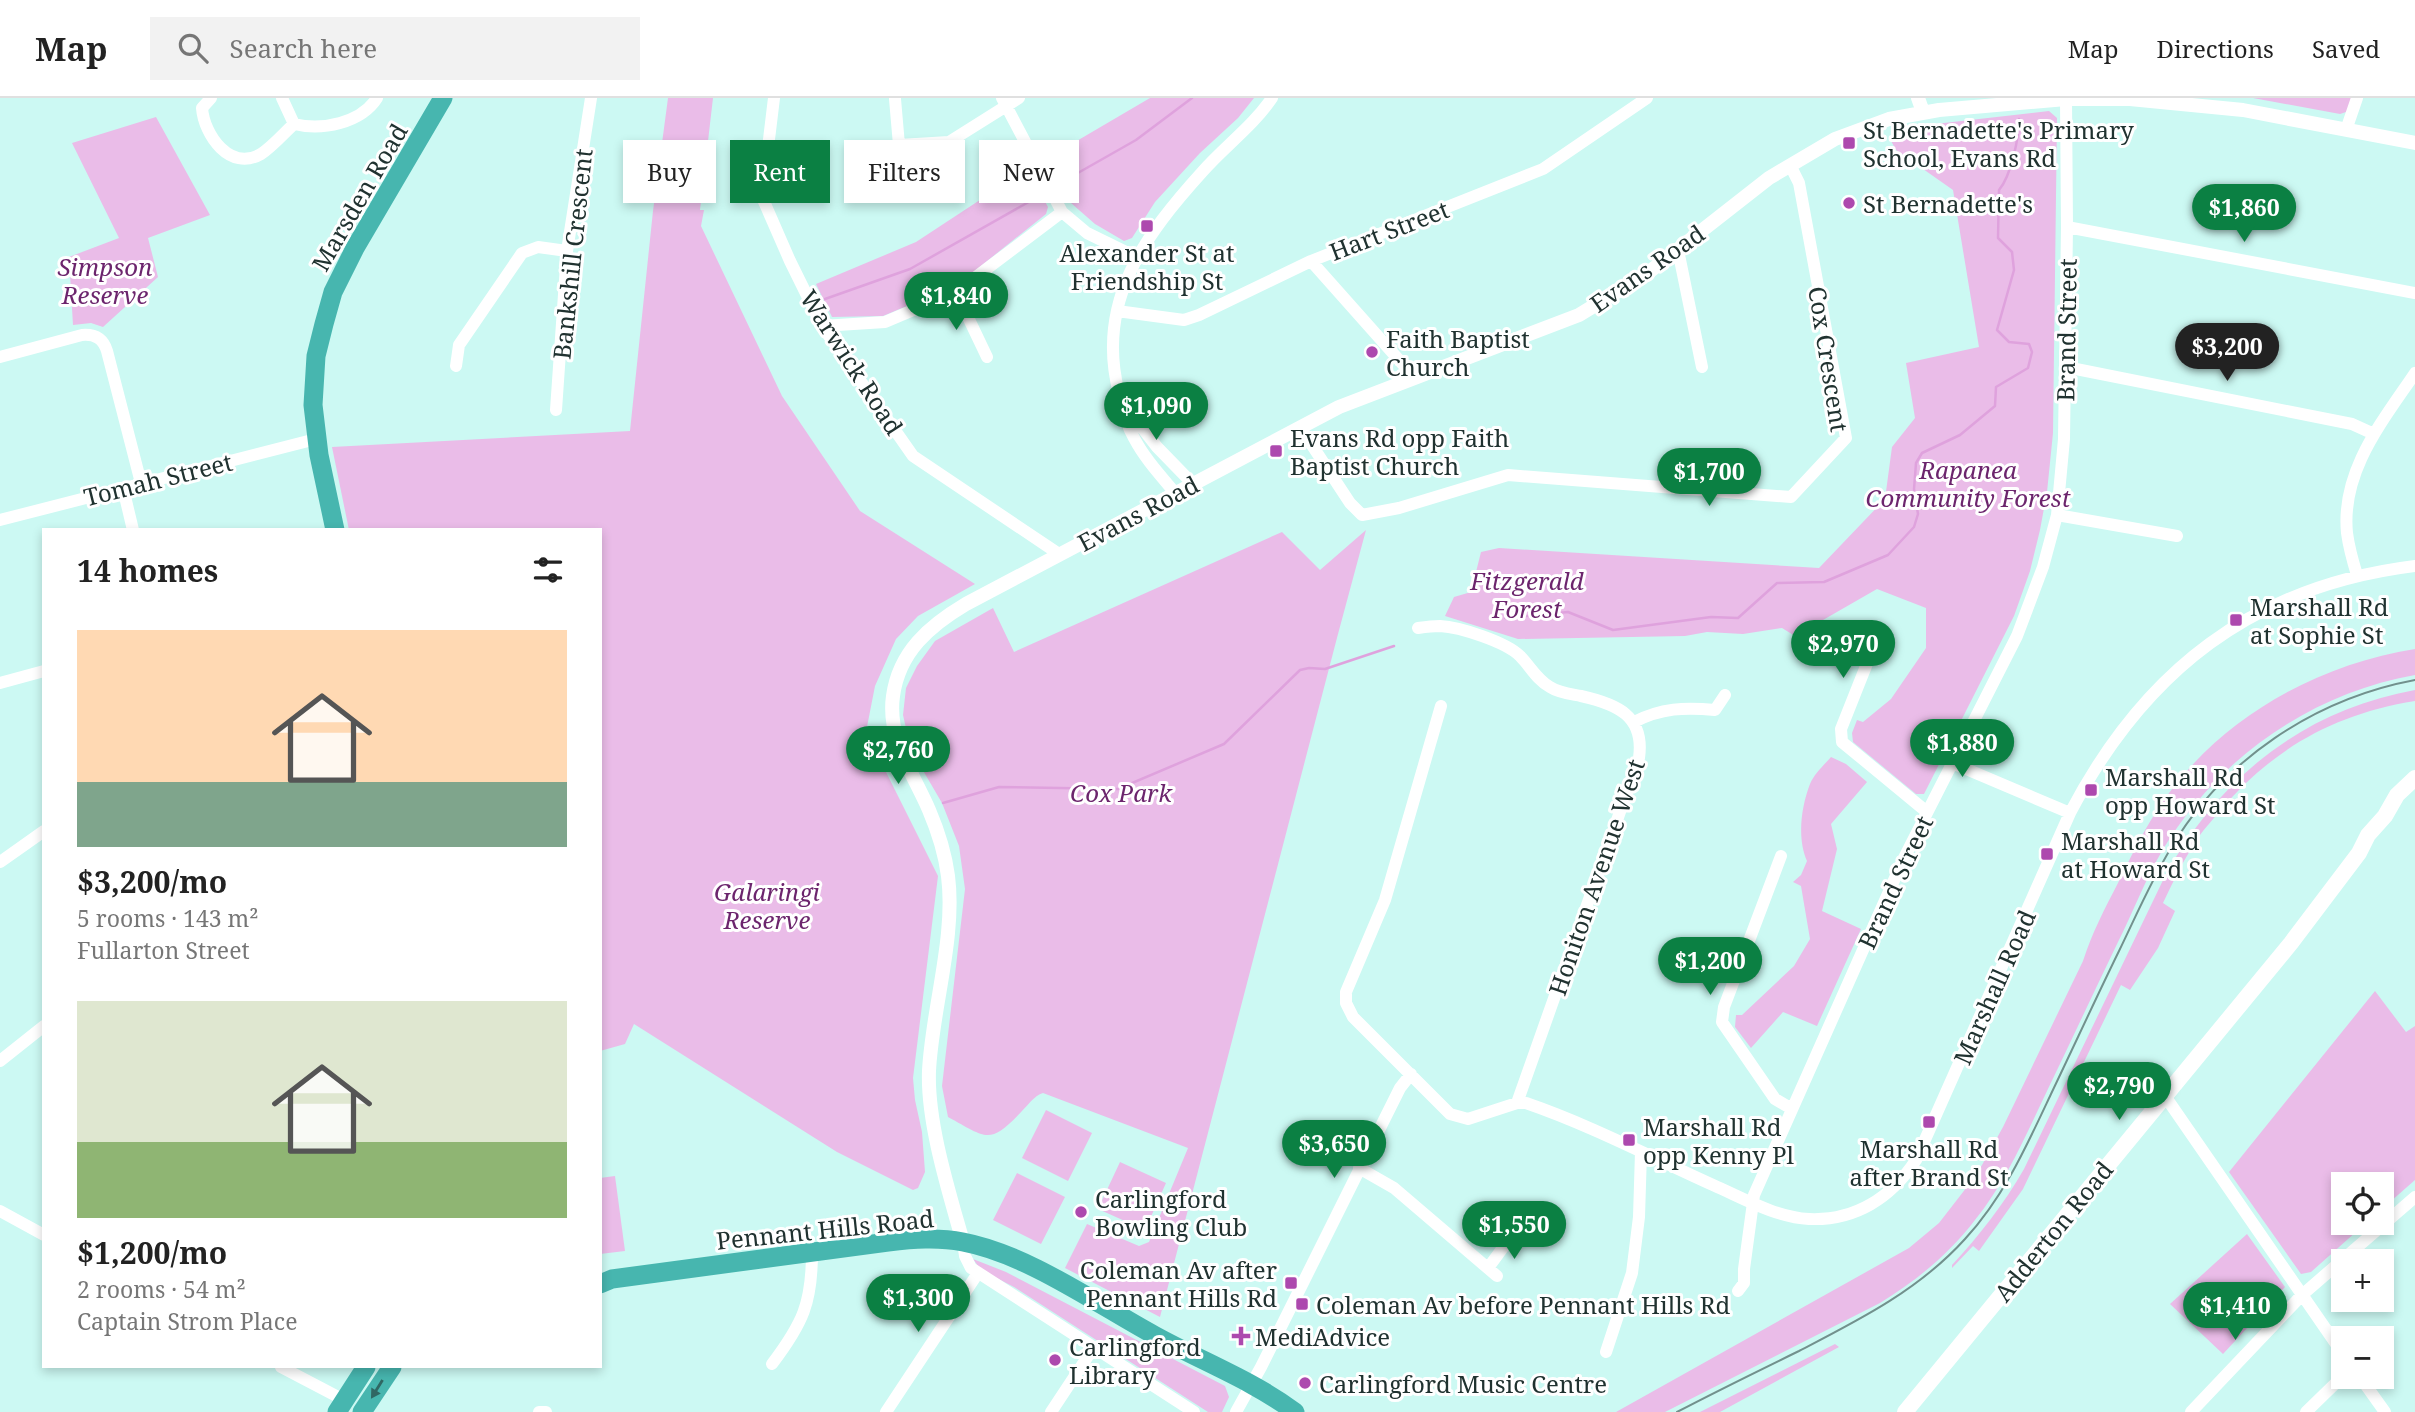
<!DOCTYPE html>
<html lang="en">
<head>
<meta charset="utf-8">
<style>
  body { margin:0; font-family:"Noto Serif",serif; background:#f2f2f2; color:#222; height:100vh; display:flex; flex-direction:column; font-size:26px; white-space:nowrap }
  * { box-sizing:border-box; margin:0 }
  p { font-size:23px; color:#767676 }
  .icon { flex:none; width:38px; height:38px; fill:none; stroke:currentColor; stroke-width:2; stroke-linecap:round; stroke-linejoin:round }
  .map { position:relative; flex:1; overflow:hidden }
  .side { position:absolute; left:42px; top:430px; width:560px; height:840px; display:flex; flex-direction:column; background:#fff; border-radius:0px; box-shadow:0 4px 10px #0003 }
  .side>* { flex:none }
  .banner { position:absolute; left:623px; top:42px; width:665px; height:63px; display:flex; gap:14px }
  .controls { position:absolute; left:2331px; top:1074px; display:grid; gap:14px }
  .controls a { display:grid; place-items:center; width:63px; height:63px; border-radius:0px; background:#fff; box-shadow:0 4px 10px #0003; font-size:35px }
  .price { position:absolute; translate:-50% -60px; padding:0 16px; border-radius:24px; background:#0b8043; color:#fff; font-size:23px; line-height:46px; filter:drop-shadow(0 2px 4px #0008) }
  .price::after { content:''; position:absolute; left:50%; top:42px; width:21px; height:16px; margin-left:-10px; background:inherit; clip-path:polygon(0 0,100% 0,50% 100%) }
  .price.current { background:#222; color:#fff }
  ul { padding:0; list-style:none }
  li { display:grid; align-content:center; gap:14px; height:371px; padding:0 35px }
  li span { display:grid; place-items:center; height:217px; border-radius:0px; color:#555 }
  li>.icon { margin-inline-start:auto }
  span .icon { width:126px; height:126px; fill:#fffc; stroke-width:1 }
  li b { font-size:30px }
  h2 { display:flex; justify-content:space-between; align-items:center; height:84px; padding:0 35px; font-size:30px }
  .tag { padding:0 24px; border-radius:0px; background:#fff; box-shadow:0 4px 10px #0003; font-size:24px; line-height:63px }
  .tag.current { background:#0b8043; color:#fff }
  header { display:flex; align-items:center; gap:42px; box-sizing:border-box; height:98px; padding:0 35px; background:#fff; border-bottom:2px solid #e0e0e0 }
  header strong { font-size:33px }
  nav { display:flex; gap:38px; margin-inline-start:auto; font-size:24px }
  .search { width:490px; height:63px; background:#f2f2f2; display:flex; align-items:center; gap:18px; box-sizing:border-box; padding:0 24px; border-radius:0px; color:#767676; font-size:26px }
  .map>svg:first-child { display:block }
</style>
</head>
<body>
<header>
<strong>Map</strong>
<div class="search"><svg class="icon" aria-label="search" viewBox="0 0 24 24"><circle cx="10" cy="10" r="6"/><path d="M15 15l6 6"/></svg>Search here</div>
<nav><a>Map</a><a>Directions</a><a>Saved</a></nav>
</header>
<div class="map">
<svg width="2415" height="1314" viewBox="0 0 2415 1314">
  <rect width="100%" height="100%" fill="#ccf9f3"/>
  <path fill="#eabce8" d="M668,0H713L700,112H704L701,128L782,298L860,413L975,486L918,518L896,541L875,588L866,634L938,778L913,980L915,1002L922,1034L925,1074L918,1090L913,1092L837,1054L634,926L625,946L600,953V432H349L332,349L630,333L653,113Z
    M1150,0H1254L1238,20L1200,55L1155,104L1132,140L1124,143L1095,126L1071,105L1046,61Z
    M2253,0H2353L2349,13L2340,16Z
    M2049,13L2057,20L2053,335L2047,394L2040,432L2030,473L2014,518L1924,696H1916L1853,644L1852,635L1857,622L1863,624L1891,601L1926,550V510L1877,491L1816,526L1808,546L1782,530L1743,536L1707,534L1685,538L1518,541L1445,518L1454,499L1471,494L1481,454L1499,450L1819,470L1885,401L1892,349L1915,320L1906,265L1979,249L1953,92L1896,52L1890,41L1902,38L1911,41L1923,29L1935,26Z
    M156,19L210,117L148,140L158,179L103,229L91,225L73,227L69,159L119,140L72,45Z
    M1029,74L1048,109L1046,116L957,187L883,218L832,219L816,186L916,144L986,98Z
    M1366,432L1338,536L1160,1219L1065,1170L1087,1126L1139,1148L1149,1144L1188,1050L1043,995C1034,998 1029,1006 1022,1013C989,1048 987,1040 948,1019L942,988L965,791L959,748L942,705L911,652L903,617L906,590L917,568L935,543L993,510L1014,554L1282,434L1320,472Z
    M2415,551V577C2309,596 2217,661 2162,753C2145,782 2133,814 2118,844C2094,894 2071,943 2047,993C2026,1037 2006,1084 1975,1122C1949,1156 1916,1183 1880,1205L1665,1314H1616L1909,1150L1939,1125L1977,1076L2003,1029L2083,863C2092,835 2105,810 2118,785C2130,761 2141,737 2156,714C2212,625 2313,567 2415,551Z
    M2415,592V603C2334,616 2272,651 2219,714C2211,724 2202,733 2196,743C2183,763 2173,784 2163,805L2175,813L2158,850L2130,892L2121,887L2023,1091L1979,1153L1973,1148L1952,1170V1167C1979,1138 2004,1106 2024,1071L2166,776C2220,679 2304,612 2415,592Z
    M1831,659L1846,666L1867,684L1831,726L1837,751L1822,813L1861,831L1817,928L1783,914L1751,950L1735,929L1736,917H1742L1794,868L1810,841L1801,788L1793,784L1801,777L1807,763C1797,741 1801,709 1810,686C1814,676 1824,667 1831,659Z
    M2375,893L2406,934L2415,928V1082L2382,1111V1087H2343V1125H2366L2311,1174L2301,1176L2229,1074Z
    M1046,1012L1092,1035L1068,1083L1022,1060Z
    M1120,1064L1166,1085L1145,1132L1098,1111Z
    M1017,1075L1065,1099L1041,1146L993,1122Z
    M615,1078L625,1153L600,1156V1080Z
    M2247,1136L2285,1189L2223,1256L2170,1206Z
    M973,1161L1006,1174L1225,1288L1229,1299L1222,1314H1208L1014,1189L981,1172Z
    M1835,1246L1839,1249L1720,1314H1700Z"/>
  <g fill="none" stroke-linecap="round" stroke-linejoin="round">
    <path stroke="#dfa2dd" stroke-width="2.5" d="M1062,84L1136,42L1192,0
      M825,201L910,171L1041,97
      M1505,520L1568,514L1613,532L1711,519L1738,520L1777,485L1824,484L1888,457L1914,429L1918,416L1914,391L1916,365L1922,355L1960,337L1995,308L1996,289L2028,270L2032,254L2029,246L2009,244L1997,232L2014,172L2012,154L1998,140L1999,92C2011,78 2019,40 2019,21
      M943,705L999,689L1118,691L1224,646L1300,572L1309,570L1325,571L1394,548"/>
    <path stroke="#fff" stroke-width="12" d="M211,0L202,10C204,37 230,74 261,56C273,48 284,35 294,26
      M282,0L294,26C322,33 361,25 377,0
      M774,0L762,99L790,163L822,228L913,358L1059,456
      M1002,0L1062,114L1087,135L1136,159
      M2346,32L2357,0
      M899,47L949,44L1019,0
      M893,87L899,47L895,1
      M2067,129L2415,195
      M1678,152L1702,269
      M1311,163L1415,280
      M956,194L987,259
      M1117,213L1184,222L1199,217L1311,163L1543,71L1647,0
      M822,228L885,224L956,194L1062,114
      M0,259L82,237C95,236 103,240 107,253L141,385
      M456,268L459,247L522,155L538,149L567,153
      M2066,269L2352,326L2374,336
      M1126,309L1157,349L1193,386
      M556,312L567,153L591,0
      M1300,329L1350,405L1362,417L1399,410L1508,377L1791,399L1846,340L1799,85L1790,67
      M123,390L133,432
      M1176,396C1161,378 1145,361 1134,340C1126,326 1123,311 1119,295C1095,204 1145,137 1203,73C1225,48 1253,28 1272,0
      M2057,417L2177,438
      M0,422L316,341
      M2357,477C2353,464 2349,450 2347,435C2341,373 2382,324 2415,275
      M1418,530C1425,529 1433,528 1440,528C1460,529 1506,544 1520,558C1530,568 1537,582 1550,589C1559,595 1571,596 1581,598C1617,606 1645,618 1639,660L1517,1005
      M1870,558L1841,631L1842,644L1927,714
      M0,585L44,573
      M1441,608L1385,802L1346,894V905L1353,919L1450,1016L1468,1021L1517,1005H1526C1590,1027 1651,1059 1713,1087C1743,1100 1775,1119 1809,1121C1855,1123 1891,1100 1916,1062L2070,715C2145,572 2253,488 2415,468
      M1634,624C1661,610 1685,609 1715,612L1725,597
      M1952,665L2070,715
      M1781,758L1724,909L1722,924L1775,1001L1792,1011
      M0,764L44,733
      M0,963L44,928
      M2165,998L2343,1256
      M1359,1070L1394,1090L1497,1178
      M0,1113L44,1137
      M963,1144L965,1158L971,1170L1194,1314
      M1488,1170L1513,1136
      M1738,1193L1744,1185V1171L1754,1097L1903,762L2017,538L2043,469L2057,417L2064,341L2067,129L2066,1
      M1606,1254L1632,1175L1639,1119L1641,1054
      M772,1266C803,1225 812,1205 812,1154
      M281,1269L344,1302
      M2360,1279L2385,1314
      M539,1314H546
      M886,1314L978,1175
      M1051,1314L1094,1249
      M1236,1314L1261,1269L1400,990L1411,976
      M2191,1314L2302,1197L2415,1099
      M2306,1314L2343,1278"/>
    <path stroke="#fff" stroke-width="14" d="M1918,0L1923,14
      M963,1144C949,1094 927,1025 929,973C932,911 956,839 948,778C945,755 938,733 929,712C913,675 887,640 893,598C899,554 929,528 966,506L1339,309L1579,217L1649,174L1769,80L1835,41L1889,21L1939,12L2066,1H2130L2243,12L2415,45"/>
    <path stroke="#fff" stroke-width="16" d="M1905,1314L2291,845L2359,755L2368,737L2385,718L2397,697L2415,680"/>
    <path stroke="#47b6af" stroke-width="19" d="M335,432L319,357L313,307L316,258L324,226L333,194L355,150L443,0
      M600,1186L612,1181L888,1144C913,1141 938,1139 963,1144C1027,1156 1097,1206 1154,1237C1201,1263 1252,1282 1295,1314
      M337,1314L366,1269
      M362,1314L392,1269"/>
    <path stroke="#72918d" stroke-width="2" d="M1677,1314C1717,1293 1758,1273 1799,1253C1859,1222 1919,1192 1965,1141C2004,1099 2027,1047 2051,996C2074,948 2096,900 2119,853C2136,818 2151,783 2171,750C2223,662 2314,601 2415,582"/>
  </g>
  <defs><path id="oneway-solid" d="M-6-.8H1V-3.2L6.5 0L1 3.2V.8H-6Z" transform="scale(1.75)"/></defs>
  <use fill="#306763" href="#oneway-solid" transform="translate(377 1291) rotate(122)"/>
  <g fill="#ad49ae" stroke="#fff" stroke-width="2.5">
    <rect x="1842" y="38" width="14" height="14" rx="3.5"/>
    <circle cx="1849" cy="105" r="7"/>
    <rect x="1140" y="121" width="14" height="14" rx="3.5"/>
    <circle cx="1372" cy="254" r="7"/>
    <rect x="1269" y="346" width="14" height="14" rx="3.5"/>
    <rect x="2229" y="515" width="14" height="14" rx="3.5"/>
    <rect x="2084" y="685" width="14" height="14" rx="3.5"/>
    <rect x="2040" y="749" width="14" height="14" rx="3.5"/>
    <rect x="1922" y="1017" width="14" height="14" rx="3.5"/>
    <rect x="1622" y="1035" width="14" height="14" rx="3.5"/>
    <circle cx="1081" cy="1114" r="7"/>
    <rect x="1284" y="1178" width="14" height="14" rx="3.5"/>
    <rect x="1295" y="1199" width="14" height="14" rx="3.5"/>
    <path d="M1237.5 1227.5h7v7h7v7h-7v7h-7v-7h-7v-7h7z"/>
    <circle cx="1055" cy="1262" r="7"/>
    <circle cx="1305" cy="1285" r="7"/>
  </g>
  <g text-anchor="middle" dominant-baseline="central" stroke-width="6" stroke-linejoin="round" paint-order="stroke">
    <g font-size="24" fill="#203230" stroke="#fff" text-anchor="start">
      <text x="1863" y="31">St Bernadette's Primary<tspan x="1863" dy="28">School, Evans Rd</tspan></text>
      <text x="1863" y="105">St Bernadette's</text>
      <text x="1147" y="154" text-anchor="middle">Alexander St at<tspan x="1147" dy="28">Friendship St</tspan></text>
      <text x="1386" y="240">Faith Baptist<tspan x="1386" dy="28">Church</tspan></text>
      <text x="1290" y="339">Evans Rd opp Faith<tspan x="1290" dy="28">Baptist Church</tspan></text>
      <text x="2250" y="508">Marshall Rd<tspan x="2250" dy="28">at Sophie St</tspan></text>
      <text x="2105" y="678">Marshall Rd<tspan x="2105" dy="28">opp Howard St</tspan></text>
      <text x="2061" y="742">Marshall Rd<tspan x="2061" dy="28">at Howard St</tspan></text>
      <text x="1643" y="1028">Marshall Rd<tspan x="1643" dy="28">opp Kenny Pl</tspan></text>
      <text x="1929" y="1050" text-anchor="middle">Marshall Rd<tspan x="1929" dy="28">after Brand St</tspan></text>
      <text x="1095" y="1100">Carlingford<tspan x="1095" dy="28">Bowling Club</tspan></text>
      <text x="1277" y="1171" text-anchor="end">Coleman Av after<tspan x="1277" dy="28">Pennant Hills Rd</tspan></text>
      <text x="1316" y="1206">Coleman Av before Pennant Hills Rd</text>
      <text x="1255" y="1238">MediAdvice</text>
      <text x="1069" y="1248">Carlingford<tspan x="1069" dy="28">Library</tspan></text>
      <text x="1319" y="1285">Carlingford Music Centre</text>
    </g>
    <g font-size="24" fill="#203230" stroke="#fff">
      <text transform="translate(359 99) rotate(-60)">Marsden Road</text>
      <text transform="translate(1389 132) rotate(-21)">Hart Street</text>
      <text transform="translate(572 156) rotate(-84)">Bankshill Crescent</text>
      <text transform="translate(1647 170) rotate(-35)">Evans Road</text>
      <text transform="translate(2066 232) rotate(-89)">Brand Street</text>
      <text transform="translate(1829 261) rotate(81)">Cox Crescent</text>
      <text transform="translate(852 264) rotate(57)">Warwick Road</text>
      <text transform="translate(158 381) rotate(-14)">Tomah Street</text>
      <text transform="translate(1138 415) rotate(-28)">Evans Road</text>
      <text transform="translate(1596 779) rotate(-71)">Honiton Avenue West</text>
      <text transform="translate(1895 784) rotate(-65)">Brand Street</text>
      <text transform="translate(1994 889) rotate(-66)">Marshall Road</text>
      <text transform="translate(825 1131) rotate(-6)">Pennant Hills Road</text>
      <text transform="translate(2053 1133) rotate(-51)">Adderton Road</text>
    </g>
    <g font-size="24" font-style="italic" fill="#6c256d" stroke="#fff">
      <text x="105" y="168">Simpson<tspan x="105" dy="28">Reserve</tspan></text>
      <text x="1968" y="371">Rapanea<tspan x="1968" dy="28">Community Forest</tspan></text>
      <text x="1527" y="482">Fitzgerald<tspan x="1527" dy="28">Forest</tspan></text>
      <text x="1121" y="694">Cox Park</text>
      <text x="767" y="793">Galaringi<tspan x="767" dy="28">Reserve</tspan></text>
    </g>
  </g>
</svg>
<div class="controls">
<a><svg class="icon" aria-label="locate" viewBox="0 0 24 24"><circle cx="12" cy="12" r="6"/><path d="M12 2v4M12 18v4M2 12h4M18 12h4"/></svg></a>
<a>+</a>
<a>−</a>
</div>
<b class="price" style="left:2244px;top:146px">$1,860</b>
<b class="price" style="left:956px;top:234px">$1,840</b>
<b class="price current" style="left:2227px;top:285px">$3,200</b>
<b class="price" style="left:1156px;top:344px">$1,090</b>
<b class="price" style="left:1709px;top:410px">$1,700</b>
<b class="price" style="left:1843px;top:582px">$2,970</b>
<b class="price" style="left:1962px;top:681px">$1,880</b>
<b class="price" style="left:898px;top:688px">$2,760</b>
<b class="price" style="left:1710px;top:899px">$1,200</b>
<b class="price" style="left:2119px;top:1024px">$2,790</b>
<b class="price" style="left:1334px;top:1082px">$3,650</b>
<b class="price" style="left:1514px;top:1163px">$1,550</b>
<b class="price" style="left:918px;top:1236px">$1,300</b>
<b class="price" style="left:2235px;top:1244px">$1,410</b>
<div class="banner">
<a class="tag">Buy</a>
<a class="tag current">Rent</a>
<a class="tag">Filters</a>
<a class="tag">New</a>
</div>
<section class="side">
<h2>14 homes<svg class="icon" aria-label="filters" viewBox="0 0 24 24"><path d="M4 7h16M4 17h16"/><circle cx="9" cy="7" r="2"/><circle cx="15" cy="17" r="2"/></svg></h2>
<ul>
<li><span style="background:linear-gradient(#ffd9b3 70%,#7fa58c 0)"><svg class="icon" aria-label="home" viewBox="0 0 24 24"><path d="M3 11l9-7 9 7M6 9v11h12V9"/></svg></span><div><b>$3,200/mo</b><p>5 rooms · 143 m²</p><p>Fullarton Street</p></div></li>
<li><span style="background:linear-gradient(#dfe7d0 65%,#8fb573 0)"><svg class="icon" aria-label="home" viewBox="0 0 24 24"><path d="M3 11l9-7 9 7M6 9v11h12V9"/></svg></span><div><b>$1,200/mo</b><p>2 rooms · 54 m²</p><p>Captain Strom Place</p></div></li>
</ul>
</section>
</div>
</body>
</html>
